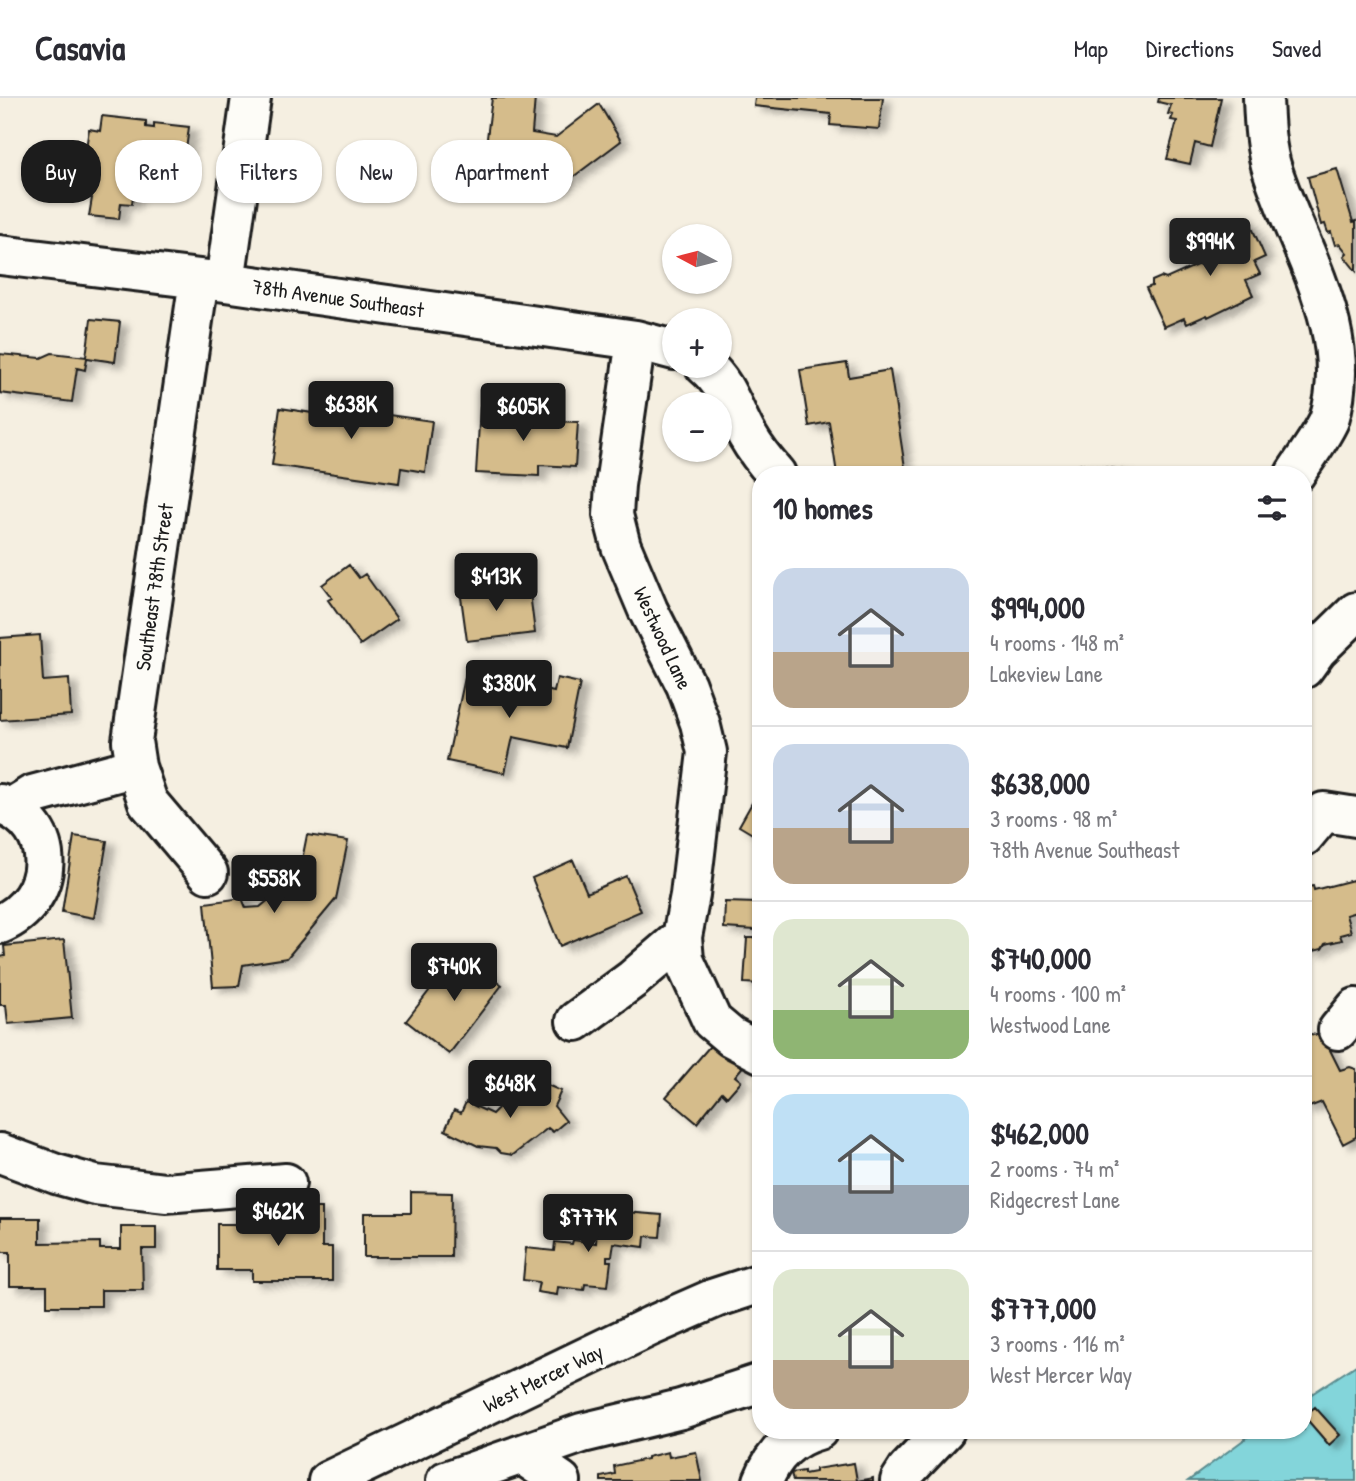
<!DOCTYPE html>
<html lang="en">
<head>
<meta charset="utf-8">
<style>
  body { margin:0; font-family:"Patrick Hand",sans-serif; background:#f2f2f3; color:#2b2b33; height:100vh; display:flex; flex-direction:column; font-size:26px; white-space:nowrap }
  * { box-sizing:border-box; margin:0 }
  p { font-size:23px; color:#7c7c81 }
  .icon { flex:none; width:38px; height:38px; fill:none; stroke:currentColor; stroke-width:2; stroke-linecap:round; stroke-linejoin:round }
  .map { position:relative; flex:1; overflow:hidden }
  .side { position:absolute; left:752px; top:368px; width:560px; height:973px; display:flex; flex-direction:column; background:#fff; border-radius:28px; box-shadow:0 2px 5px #0004 }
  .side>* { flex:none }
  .hud { position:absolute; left:21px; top:42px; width:626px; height:63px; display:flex; gap:14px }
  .needle { width:46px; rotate:277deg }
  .controls { position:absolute; left:662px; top:126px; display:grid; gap:14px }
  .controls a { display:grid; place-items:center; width:70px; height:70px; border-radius:50%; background:#fff; box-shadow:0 2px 5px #0004; font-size:35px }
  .price { position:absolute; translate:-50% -60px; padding:0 16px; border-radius:7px; background:#1c1c1c; color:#fff; font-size:23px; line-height:46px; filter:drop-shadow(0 2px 4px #0008) }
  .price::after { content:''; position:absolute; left:50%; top:42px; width:21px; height:16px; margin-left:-10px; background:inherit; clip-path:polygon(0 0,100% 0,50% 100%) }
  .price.selected { background:#222; color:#fff }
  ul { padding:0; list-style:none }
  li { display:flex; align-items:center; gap:21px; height:175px; padding:0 21px }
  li+li { border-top:2px solid #e1e1e2 }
  li span { display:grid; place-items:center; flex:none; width:196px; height:140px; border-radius:21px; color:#555 }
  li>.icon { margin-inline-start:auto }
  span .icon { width:84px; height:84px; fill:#fffc; stroke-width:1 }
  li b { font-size:30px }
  h2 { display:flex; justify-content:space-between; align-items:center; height:84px; padding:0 21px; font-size:30px }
  .tag { padding:0 24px; border-radius:28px; background:#fff; box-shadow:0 2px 5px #0004; font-size:24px; line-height:63px }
  .tag.selected { background:#1c1c1c; color:#fff }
  header { display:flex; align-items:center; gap:42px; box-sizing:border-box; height:98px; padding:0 35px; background:#fff; border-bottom:2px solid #e1e1e2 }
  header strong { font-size:33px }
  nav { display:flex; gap:38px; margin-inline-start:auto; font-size:24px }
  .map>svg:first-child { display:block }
</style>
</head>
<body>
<header>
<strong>Casavia</strong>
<nav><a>Map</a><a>Directions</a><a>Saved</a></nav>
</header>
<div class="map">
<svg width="1356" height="1383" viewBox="0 0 1356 1383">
  <defs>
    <filter id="shadow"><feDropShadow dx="8" dy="4.5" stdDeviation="3.5" flood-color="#0004"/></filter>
  </defs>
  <rect width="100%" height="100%" fill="#f5efe1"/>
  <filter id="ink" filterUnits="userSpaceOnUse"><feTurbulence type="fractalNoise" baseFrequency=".0143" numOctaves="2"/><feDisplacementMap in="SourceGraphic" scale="14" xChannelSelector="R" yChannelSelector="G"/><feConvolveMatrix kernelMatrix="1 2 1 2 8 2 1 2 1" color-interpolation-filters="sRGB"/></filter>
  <g filter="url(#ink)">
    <path fill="#83d5da" stroke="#5a8b8e" stroke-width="2" d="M1356,1267V1383H1188L1257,1332H1304V1301Z"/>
    <path fill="#d5bc8b" stroke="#1c1c1c" stroke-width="2" filter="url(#shadow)" d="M492,0H535L532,35L556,39L599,6L621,43L557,91L482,80Z
      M755,0H883L879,31L830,27L831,16L754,8Z
      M1159,0H1221L1210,49L1195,45L1190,66L1167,61L1177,23L1171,22L1173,17L1168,16L1171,7L1158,4Z
      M102,18L146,23V29L154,30V25L189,29L185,60L142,55L141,64L133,63L131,77L124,78L135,79L132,106L121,105L119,121L89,118L92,100L83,99L86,75L79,74L82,50H86L89,31L100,33Z
      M1337,71L1353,124L1356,123V173L1344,158L1347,155L1340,146L1335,147L1331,134L1328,135L1325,126L1321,127L1308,79Z
      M1249,123L1265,159L1254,164L1260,176L1246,182L1253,197L1208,219L1207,217L1187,226L1184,220L1164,229L1146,190L1152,188V183L1161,179L1166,181L1206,163L1198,146Z
      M91,221L120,224L115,264L87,260L85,272L77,270L72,304L0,295V256L41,260L52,255L86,259Z
      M847,265L849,279L890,272L906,376H858V374L837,376L829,324L809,328L800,272Z
      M322,294L348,297L346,311L432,323L425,374L401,370L399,385L272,367L280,310L319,316Z
      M480,310L524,312V322L578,324L575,369L539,367V378L476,375Z
      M1079,366L1124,372L1123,376H1078Z
      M349,467L359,480L365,476L397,521L360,547L328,502L332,500L322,487Z
      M506,486L507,497L530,495L535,535L467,543L460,492Z
      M40,537L43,583L69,581L71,617L0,622V540Z
      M466,575L554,594L557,580L580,585L567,650L513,639L505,675L447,663Z
      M761,689V741L739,728Z
      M307,737L348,743L336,801L287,860L243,867L239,888L213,889L205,805L242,800L246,810L260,809L299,777Z
      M74,738L107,743L94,820L62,814Z
      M573,762L587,795L626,778L641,813L560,848L532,780Z
      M1353,782L1356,792V814L1346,817L1351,834L1340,837L1342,842L1325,846L1322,851L1314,853L1310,850L1306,851L1304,846V801L1308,803L1304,790L1313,788L1314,792Z
      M725,804L757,805L756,832L724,830Z
      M747,840H761V898H759L760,886L744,885Z
      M64,842L72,920L8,926L6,907H0V859L5,858L4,848Z
      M459,854L502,887L449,956L406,923Z
      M1304,935L1323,938L1340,972L1350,969L1356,971V1039L1343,1046L1322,1004L1304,1011Z
      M716,941L745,966L735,978L741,983L727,999L722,994L697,1025L666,999Z
      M536,982L561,993L554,1008L566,1023L553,1034L548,1030L513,1057L501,1055L496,1050L478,1048L445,1032L454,1012L461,1015L466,1004L492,1016L501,1007L498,1004L503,1000H513Z
      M411,1094L452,1095L451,1159H364V1115H411Z
      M283,1110H322V1149H332V1183H252V1172H217V1126H283Z
      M612,1113L662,1117L660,1139L645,1138L644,1149L614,1145L612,1158H607V1163H611L608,1188L585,1186L584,1192L558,1189L557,1197L537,1194L539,1184L523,1182L526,1150L554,1153L555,1144L572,1146L573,1142L596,1145L597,1131L611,1132Z
      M0,1120H40V1145L100,1144V1151H121V1129H156V1151H142L143,1192H101V1208H47V1188H10V1154H0Z
      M1315,1309L1340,1337L1329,1347L1304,1318Z
      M668,1354L669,1359L696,1354L702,1383H601V1379L615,1376L614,1368L647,1361V1359Z
      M854,1365L857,1383L873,1380V1383H793L791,1375L804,1373V1376L815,1374V1371Z"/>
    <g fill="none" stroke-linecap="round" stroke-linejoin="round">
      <g stroke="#1c1c1c" stroke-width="44">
        <path id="minor" d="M1263,0C1264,25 1265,50 1273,74C1299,153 1356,235 1329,322C1320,341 1306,359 1295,376
          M0,157L225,184L636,242L674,252
          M199,181L132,643L136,669L148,704L208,775
          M225,184L251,0
          M636,242L615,387L613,417L621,448L648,512L686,587L700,625L707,654L690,797L682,839L684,862L712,923L731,939L761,955
          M705,268C727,286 733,312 747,337C755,351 765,364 776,376
          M1304,570L1317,552L1356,514
          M0,706C60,728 56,802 0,826
          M11,710L32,697L136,669
          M1304,738L1324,714L1356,719
          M576,923L633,881L682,839
          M1338,932L1356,910
          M0,1055L56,1076L95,1087L131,1091L165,1095L286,1085
          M523,1357L561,1383
          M328,1383L651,1228L715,1200L761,1185
          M446,1383L582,1335L681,1311L761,1285
          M763,1383C773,1357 791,1339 818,1332
          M900,1383L907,1372L945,1332"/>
      </g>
      <use href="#minor" stroke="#fdfcf7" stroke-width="38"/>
    </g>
  </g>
  <g text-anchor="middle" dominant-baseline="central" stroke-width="7" stroke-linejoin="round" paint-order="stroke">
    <g font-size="21" fill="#1c1c1c" stroke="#fdfcf7">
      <text transform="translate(338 200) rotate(8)">78th Avenue Southeast</text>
      <text transform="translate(154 489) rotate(-82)">Southeast 78th Street</text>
      <text transform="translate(663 540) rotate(65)">Westwood Lane</text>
      <text transform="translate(543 1280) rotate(-26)">West Mercer Way</text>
    </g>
  </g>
</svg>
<div class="controls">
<a><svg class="needle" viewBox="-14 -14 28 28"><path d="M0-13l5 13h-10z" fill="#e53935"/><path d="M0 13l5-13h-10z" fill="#7c7c81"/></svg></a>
<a>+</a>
<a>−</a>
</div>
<b class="price selected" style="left:1210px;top:180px">$994K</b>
<b class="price" style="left:351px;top:343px">$638K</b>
<b class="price" style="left:523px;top:345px">$605K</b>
<b class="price" style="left:496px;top:515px">$413K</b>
<b class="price" style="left:509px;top:622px">$380K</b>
<b class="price" style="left:274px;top:817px">$558K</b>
<b class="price" style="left:454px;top:905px">$740K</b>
<b class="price" style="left:510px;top:1022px">$648K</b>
<b class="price" style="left:278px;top:1150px">$462K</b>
<b class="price" style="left:588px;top:1156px">$777K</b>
<div class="hud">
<a class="tag selected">Buy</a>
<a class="tag">Rent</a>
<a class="tag">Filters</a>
<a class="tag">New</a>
<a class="tag">Apartment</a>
</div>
<section class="side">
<h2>10 homes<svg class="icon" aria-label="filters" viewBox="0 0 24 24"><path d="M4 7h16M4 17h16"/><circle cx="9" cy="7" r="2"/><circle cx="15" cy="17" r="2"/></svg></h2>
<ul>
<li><span style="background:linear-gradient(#c9d6e8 60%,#b9a48a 0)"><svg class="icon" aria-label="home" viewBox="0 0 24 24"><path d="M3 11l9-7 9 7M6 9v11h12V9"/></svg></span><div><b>$994,000</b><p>4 rooms · 148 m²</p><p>Lakeview Lane</p></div></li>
<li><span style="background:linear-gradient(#c9d6e8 60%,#b9a48a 0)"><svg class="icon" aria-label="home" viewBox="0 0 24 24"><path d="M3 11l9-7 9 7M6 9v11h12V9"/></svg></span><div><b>$638,000</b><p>3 rooms · 98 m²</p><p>78th Avenue Southeast</p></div></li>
<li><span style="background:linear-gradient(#dfe7d0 65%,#8fb573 0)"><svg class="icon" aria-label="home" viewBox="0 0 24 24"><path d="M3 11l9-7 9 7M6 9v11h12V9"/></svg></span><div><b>$740,000</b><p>4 rooms · 100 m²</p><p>Westwood Lane</p></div></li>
<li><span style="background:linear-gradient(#bfe0f5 65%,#9aa5b1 0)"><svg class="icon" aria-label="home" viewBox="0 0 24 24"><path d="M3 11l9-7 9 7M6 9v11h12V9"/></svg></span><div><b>$462,000</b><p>2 rooms · 74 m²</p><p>Ridgecrest Lane</p></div></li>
<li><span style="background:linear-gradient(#dfe7d0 65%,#b9a48a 0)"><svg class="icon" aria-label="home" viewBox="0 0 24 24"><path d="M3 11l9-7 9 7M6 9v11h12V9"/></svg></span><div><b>$777,000</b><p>3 rooms · 116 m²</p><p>West Mercer Way</p></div></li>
</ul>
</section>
</div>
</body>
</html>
